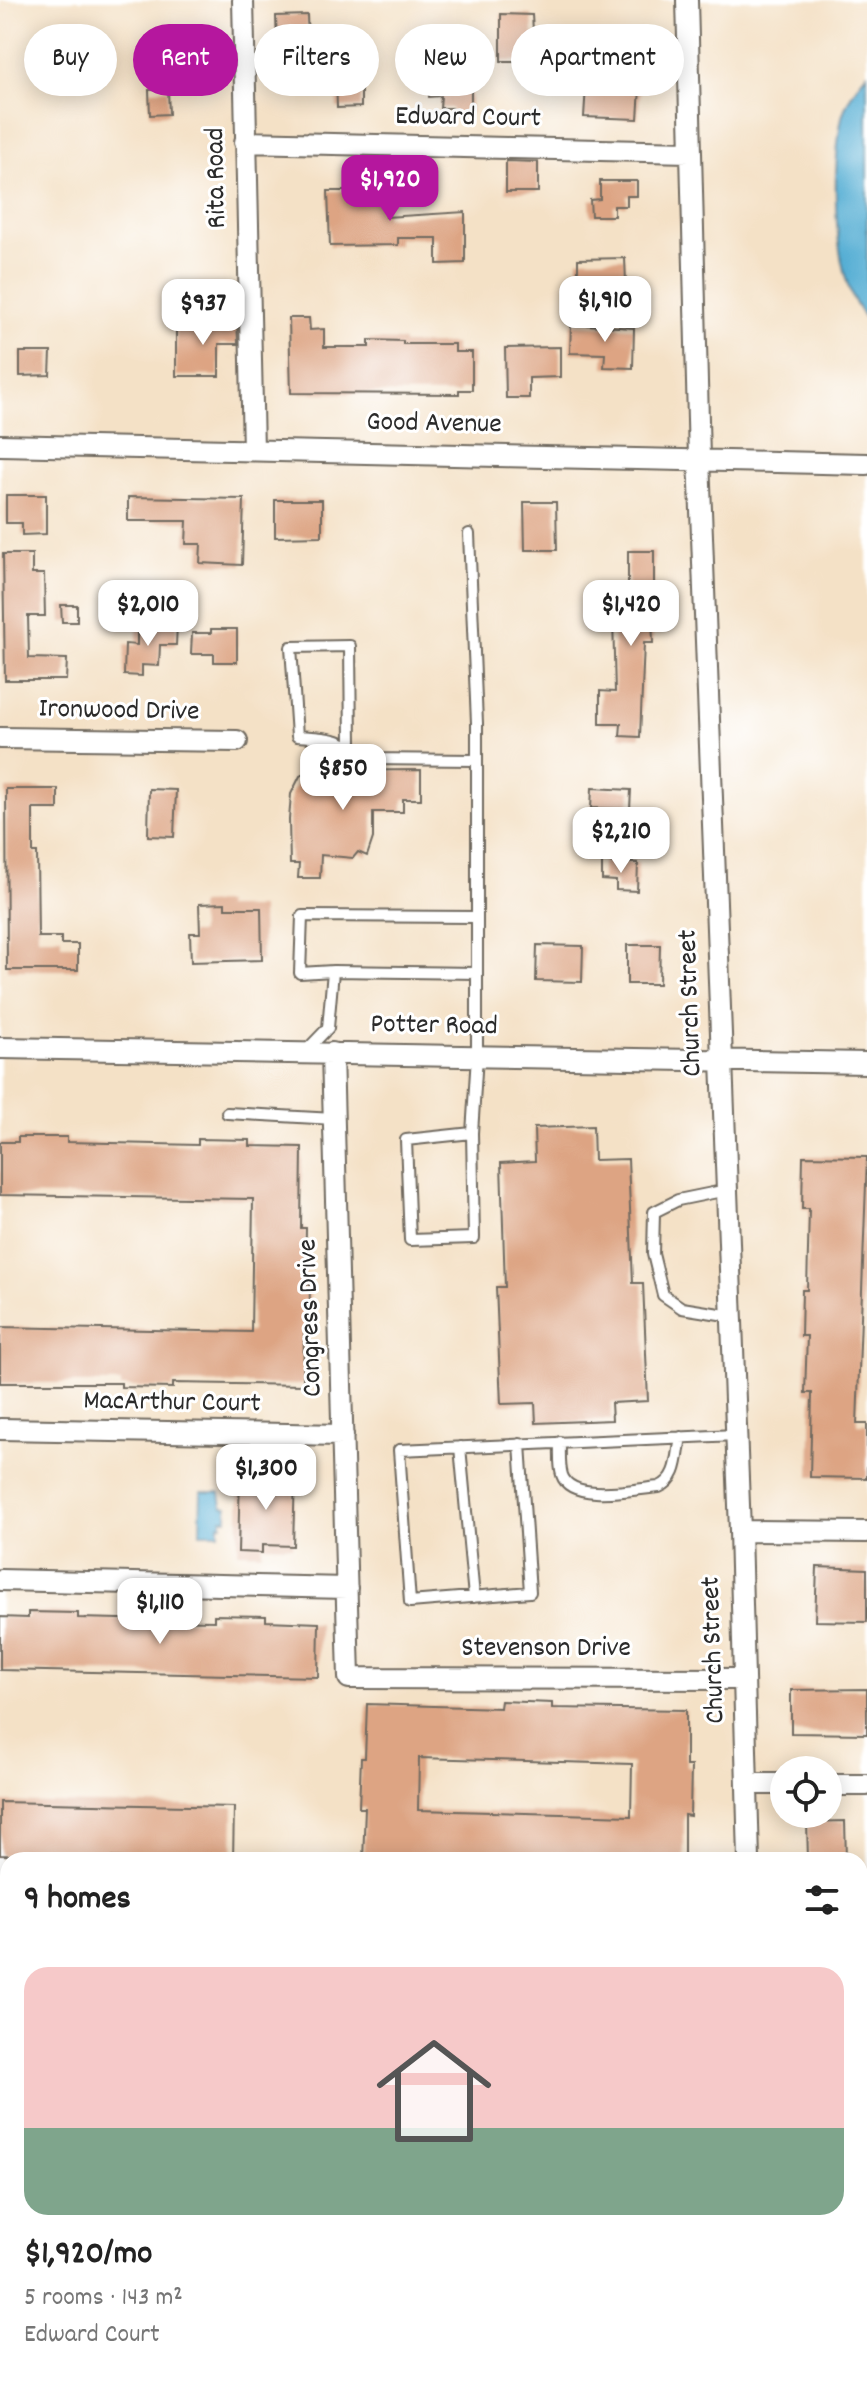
<!DOCTYPE html>
<html lang="en">
<head>
<meta charset="utf-8">
<style>
  body { margin:0; font-family:Dekko,sans-serif; background:#f6f6f6; color:#222; height:100vh; display:flex; flex-direction:column; font-size:30px; white-space:nowrap }
  * { box-sizing:border-box; margin:0 }
  p { font-size:26px; color:#767676 }
  .icon { flex:none; width:44px; height:44px; fill:none; stroke:currentColor; stroke-width:2; stroke-linecap:round; stroke-linejoin:round }
  .map { position:relative; flex:1; overflow:hidden }
  .panel { position:absolute; left:0px; top:1852px; width:868px; height:538px; display:flex; flex-direction:column; background:#fff; border-radius:24px 24px 0 0; box-shadow:0 4px 20px #0003 }
  .panel>* { flex:none }
  .banner { position:absolute; left:24px; top:24px; width:820px; height:72px; display:flex; gap:16px }
  .fabs { position:absolute; left:770px; top:1756px; display:grid; gap:16px }
  .fabs a { display:grid; place-items:center; width:72px; height:72px; border-radius:50%; background:#fff; box-shadow:0 4px 20px #0003; font-size:40px }
  .price { position:absolute; translate:-50% -68px; padding:0 18px; border-radius:16px; background:#fff; color:#222; font-size:26px; line-height:52px; filter:drop-shadow(0 2px 4px #0008) }
  .price::after { content:''; position:absolute; left:50%; top:48px; width:24px; height:18px; margin-left:-12px; background:inherit; clip-path:polygon(0 0,100% 0,50% 100%) }
  .price.selected { background:#b5179e; color:#fff }
  ul { padding:0; list-style:none }
  li { display:grid; align-content:center; gap:16px; height:424px; padding:0 24px }
  li+li { border-top:2px solid #e0e0e0 }
  li span { display:grid; place-items:center; height:248px; border-radius:24px; color:#555 }
  li>.icon { margin-inline-start:auto }
  span .icon { width:144px; height:144px; fill:#fffc; stroke-width:1 }
  li b { font-size:34px }
  h2 { display:flex; justify-content:space-between; align-items:center; height:96px; padding:0 24px; font-size:34px }
  .tag { padding:0 28px; border-radius:36px; background:#fff; box-shadow:0 4px 20px #0003; font-size:28px; line-height:72px }
  .tag.selected { background:#b5179e; color:#fff }
  .map>svg:first-child { display:block }
</style>
</head>
<body>
<div class="map">
<svg width="867" height="2389" viewBox="0 0 867 2389">
  <rect width="100%" height="100%" fill="#fff"/>
  <filter id="ink" filterUnits="userSpaceOnUse"><feTurbulence type="fractalNoise" baseFrequency=".0125" numOctaves="2"/><feDisplacementMap in="SourceGraphic" scale="16" xChannelSelector="R" yChannelSelector="G"/><feConvolveMatrix kernelMatrix="1 2 1 2 8 2 1 2 1" color-interpolation-filters="sRGB"/></filter>
  <filter id="wash" filterUnits="userSpaceOnUse"><feTurbulence type="fractalNoise" baseFrequency=".006" numOctaves="4" result="noise"/><feDisplacementMap in="SourceGraphic" scale="32" xChannelSelector="R" yChannelSelector="G"/><feGaussianBlur stdDeviation="1.8" result="paint"/><feColorMatrix in="noise" values="0 0 0 0 0 0 0 0 0 0 0 0 0 0 0 0 0 1.4 0 .05"/><feComposite in="paint" operator="in"/></filter>
  <g filter="url(#wash)">
    <rect width="100%" height="100%" fill="#f4e1c6"/>
    <path fill="#a8c36a" stroke="#6a774a" stroke-width="2" d="M0,2347H8V2382H54V2389H0Z"/>
    <path fill="#57afd4" stroke="#416d80" stroke-width="2" d="M867,73V320C831,282 832,172 841,122C843,107 857,84 867,73Z
      M201,1492H220L222,1506L227,1507V1519H222V1524H219V1533H200Z
      M236,2382H307V2389H235Z"/>
    <g id="blocks">
      <path fill="#dda483" fill-rule="evenodd" d="M501,14L532,15L535,61H501Z
        M307,15L309,71H278L276,16Z
        M454,63V75H471V114H452V108H440L441,96L429,97L428,64Z
        M336,75H361V107L337,108Z
        M586,86L640,88L638,119L584,117Z
        M168,89L169,114L150,115L149,90Z
        M506,161L538,162V192H506Z
        M385,181L386,217L465,212V263L437,264V238H398V245L330,246L328,191H348V182Z
        M600,181H637V196H627V206H614V216H591L590,200L600,199Z
        M625,258L626,283L578,284V259Z
        M237,318L238,344H219V376H176V326L219,325V319Z
        M289,318H309L310,330L324,329V347H369V340L403,341V344H455V352H472V390H459V394L291,393Z
        M571,324L634,328L633,368L604,367L605,354L570,353Z
        M560,347V377L529,378V398H506L505,348Z
        M20,352H51L50,375L20,376Z
        M6,495H46V534L22,535V523H6Z
        M128,497L244,499L242,565L200,563L201,544H186L187,521H128Z
        M275,500H322V536L275,537Z
        M524,502H556L557,550H525Z
        M628,551H654V590H651L653,643H644L640,737L620,736L621,724H600V691L615,692L613,619H628Z
        M3,554H32V574H44L45,616H28L29,658L67,659L66,680H5Z
        M61,605H77V622H62Z
        M157,623L177,624L176,645H160L159,666L142,665V676L124,675L125,644L137,645V628L157,629Z
        M211,629H237V662H214V654H191L192,633H211Z
        M421,770V799H403V812H373V838L367,856L358,852L353,858L321,855L320,878H298L299,864H290L289,820L291,794L300,776L311,771Z
        M592,788L631,790L630,809L591,808Z
        M6,789H58V809H33V853H37L38,937H61V944H78V970H7Z
        M149,789L176,790L174,837L148,836Z
        M602,862L638,863L637,891L616,890V881L602,880Z
        M225,903V908H261L262,960L191,962L190,933H200L199,904Z
        M537,945L583,946L582,982L536,981Z
        M627,945H660L659,984H627Z
        M593,1126L594,1160L628,1159L633,1283H643L648,1401L611,1403L612,1420L536,1423L535,1403L501,1404L496,1287H505L501,1163L535,1161L534,1128Z
        M18,1137H67V1142L198,1145V1139L250,1140V1146L302,1147L301,1228H306L305,1284H310L309,1333L304,1332L303,1385L173,1383V1388L121,1387V1383H0V1327L251,1332L253,1199L0,1195V1142H18Z
        M803,1156L867,1157L857,1424H867V1478L810,1477L812,1393H805L807,1336H801L802,1290H807L809,1209H802Z
        M240,1474L295,1475L293,1546L262,1545V1553L238,1552Z
        M817,1567L867,1569V1622L815,1621Z
        M28,1612L78,1613V1618L162,1620L214,1621V1615L266,1616V1621L319,1623L318,1677L0,1670V1617L28,1618Z
        M867,1689V1734L791,1733V1690Z
        M501,1701L552,1703V1708L686,1710V1766H691L690,1816L684,1815V1860H363L365,1808H359L361,1758H365L367,1704L500,1708ZM419,1758L632,1764L631,1816L418,1810Z
        M0,1802L234,1807L233,1860H127V1858L0,1855Z
        M845,1821L846,1860H808L807,1822Z"/>
    </g>
  </g>
  <g filter="url(#ink)">
    <use href="#blocks" fill-opacity="0" stroke="#716b61" stroke-width="2"/>
    <g fill="none" stroke-linecap="round" stroke-linejoin="round">
      <g stroke="#716b61" stroke-width="14">
        <path id="lane" d="M469,534L477,723V917
          M351,745L350,646L291,647L297,736C327,738 343,737 365,759L477,760
          M333,971L300,973L302,916L477,917V973
          M304,1053L328,1028L333,971L477,973V1056L472,1133L474,1238L410,1240L406,1140L472,1133
          M227,1113L334,1119
          M727,1190L678,1200L654,1212L653,1254L663,1295L682,1308L732,1316
          M560,1442C560,1452 559,1466 562,1475C571,1503 636,1489 659,1487C679,1479 677,1456 681,1437
          M520,1444L530,1592L410,1602L399,1450C512,1445 624,1439 736,1435
          M460,1447L474,1597"/>
      </g>
      <g stroke="#716b61" stroke-width="24">
        <path id="street" d="M243,0L253,450
          M687,0L699,458L740,1531L749,1860
          M245,142L690,152
          M0,445L867,464
          M0,738L237,741
          M0,1048L867,1063
          M332,1053L349,1678L743,1679
          M0,1429L343,1435
          M740,1531L867,1532
          M0,1580L347,1588
          M748,1784H784
          M828,1785H867
          M0,1891H8
          M0,1941H8
          M860,2028H867
          M1,2295L8,1975
          M765,2382L766,2389
          M419,2389V2382"/>
      </g>
      <g stroke="#716b61" stroke-width="32">
        <path id="secondary" d="M0,2262H8
          M860,2276H867
          M0,2295H8"/>
      </g>
      <path stroke="#716b61" stroke-width="4" stroke-dasharray="6 6" stroke-linecap="butt" d="M61,2389V2382"/>
      <use href="#lane" stroke="#fff" stroke-width="10"/>
      <use href="#street" stroke="#fff" stroke-width="20"/>
      <use href="#secondary" stroke="#fce5cf" stroke-width="28"/>
    </g>
  </g>
  <g text-anchor="middle" dominant-baseline="central" stroke-width="6" stroke-linejoin="round" paint-order="stroke">
    <g font-size="28" fill="#2b2b2b" stroke="#fff">
      <text transform="translate(468 119) rotate(1)">Edward Court</text>
      <text transform="translate(218 178) rotate(-91)">Rita Road</text>
      <text transform="translate(434 425) rotate(1)">Good Avenue</text>
      <text transform="translate(119 712) rotate(1)">Ironwood Drive</text>
      <text transform="translate(692 1003) rotate(-92)">Church Street</text>
      <text transform="translate(434 1027) rotate(1)">Potter Road</text>
      <text transform="translate(312 1318) rotate(-92)">Congress Drive</text>
      <text transform="translate(172 1404) rotate(1)">MacArthur Court</text>
      <text x="546" y="1650">Stevenson Drive</text>
      <text transform="translate(715 1650) rotate(-92)">Church Street</text>
    </g>
  </g>
</svg>
<div class="fabs">
<a><svg class="icon" aria-label="locate" viewBox="0 0 24 24"><circle cx="12" cy="12" r="6"/><path d="M12 2v4M12 18v4M2 12h4M18 12h4"/></svg></a>
</div>
<b class="price selected" style="left:390px;top:223px">$1,920</b>
<b class="price" style="left:605px;top:344px">$1,910</b>
<b class="price" style="left:203px;top:347px">$937</b>
<b class="price" style="left:148px;top:648px">$2,010</b>
<b class="price" style="left:631px;top:648px">$1,420</b>
<b class="price" style="left:343px;top:812px">$850</b>
<b class="price" style="left:621px;top:875px">$2,210</b>
<b class="price" style="left:266px;top:1512px">$1,300</b>
<b class="price" style="left:160px;top:1646px">$1,110</b>
<div class="banner">
<a class="tag">Buy</a>
<a class="tag selected">Rent</a>
<a class="tag">Filters</a>
<a class="tag">New</a>
<a class="tag">Apartment</a>
</div>
<section class="panel">
<h2>9 homes<svg class="icon" aria-label="filters" viewBox="0 0 24 24"><path d="M4 7h16M4 17h16"/><circle cx="9" cy="7" r="2"/><circle cx="15" cy="17" r="2"/></svg></h2>
<ul>
<li><span style="background:linear-gradient(#f6c9c9 65%,#7fa58c 0)"><svg class="icon" aria-label="home" viewBox="0 0 24 24"><path d="M3 11l9-7 9 7M6 9v11h12V9"/></svg></span><div><b>$1,920/mo</b><p>5 rooms · 143 m²</p><p>Edward Court</p></div></li>
</ul>
</section>
</div>
</body>
</html>
